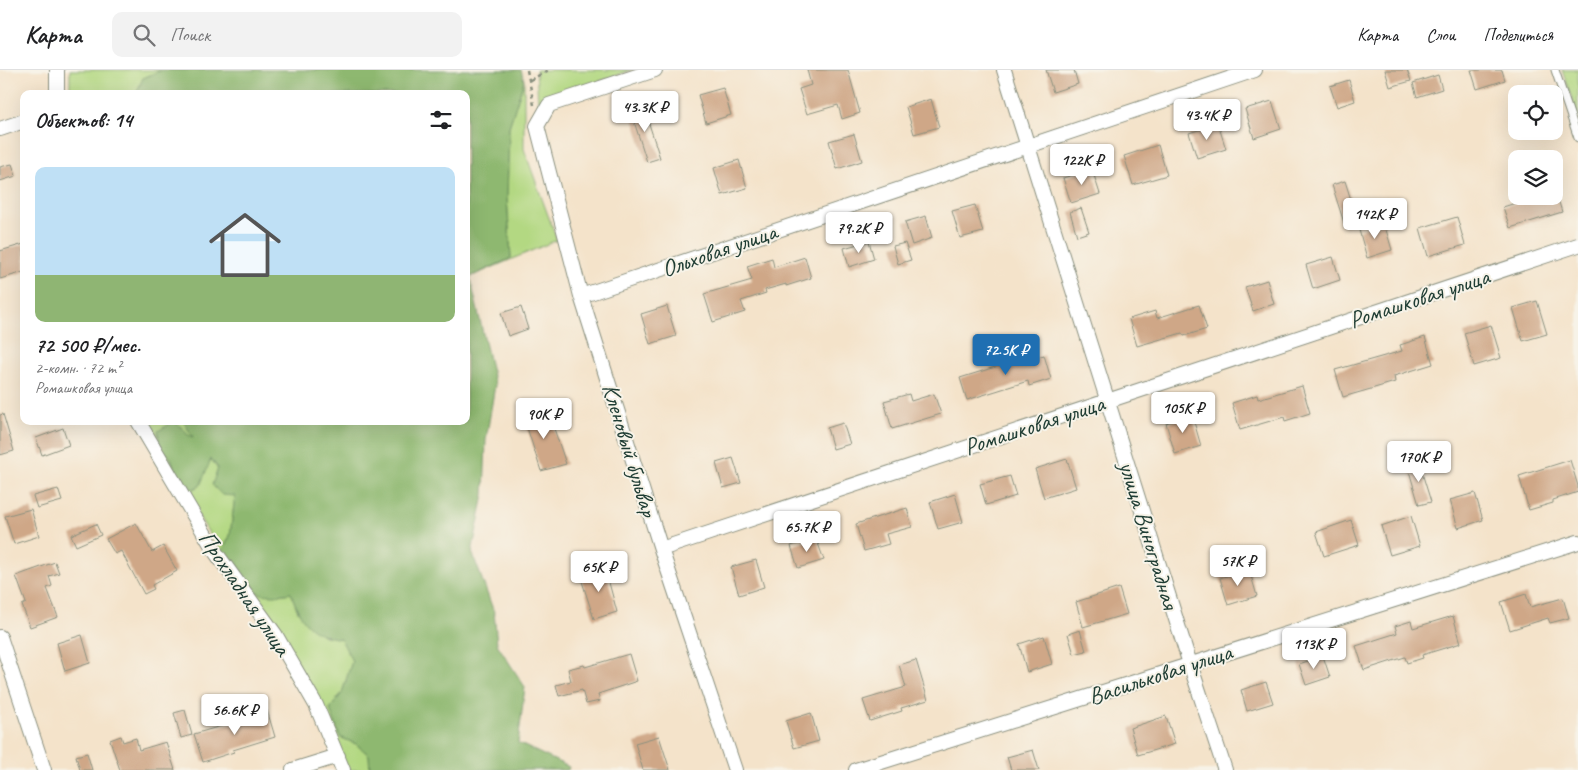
<!DOCTYPE html>
<html lang="ru">
<head>
<meta charset="utf-8">
<style>
  body { margin:0; font-family:Caveat,sans-serif; background:#f2f2f2; color:#202124; height:100vh; display:flex; flex-direction:column; font-size:19px; white-space:nowrap }
  * { box-sizing:border-box; margin:0 }
  p { font-size:16px; color:#757577 }
  .icon { flex:none; width:28px; height:28px; fill:none; stroke:currentColor; stroke-width:2; stroke-linecap:round; stroke-linejoin:round }
  .map { position:relative; flex:1; overflow:hidden }
  .drawer { position:absolute; left:20px; top:20px; width:450px; height:335px; display:flex; flex-direction:column; background:#fff; border-radius:10px; box-shadow:0 5px 20px #0002 }
  .drawer>* { flex:none }
  .controls { position:absolute; left:1508px; top:15px; display:grid; gap:10px }
  .controls a { display:grid; place-items:center; width:55px; height:55px; border-radius:10px; background:#fff; box-shadow:0 5px 20px #0002; font-size:25px }
  .price { position:absolute; translate:-50% -42px; padding:0 11px; border-radius:5px; background:#fff; color:#222; font-size:16px; line-height:32px; filter:drop-shadow(0 1px 2px #0008) }
  .price::after { content:''; position:absolute; left:50%; top:30px; width:15px; height:11px; margin-left:-8px; background:inherit; clip-path:polygon(0 0,100% 0,50% 100%) }
  .price.selected { background:#1f6fb2; color:#fff }
  ul { padding:0; list-style:none }
  li { display:grid; align-content:center; gap:10px; height:265px; padding:0 15px }
  li span { display:grid; place-items:center; height:155px; border-radius:10px; color:#555 }
  li>.icon { margin-inline-start:auto }
  span .icon { width:90px; height:90px; fill:#fffc; stroke-width:1 }
  li b { font-size:21px }
  h2 { display:flex; justify-content:space-between; align-items:center; height:60px; padding:0 15px; font-size:21px }
  header { display:flex; align-items:center; gap:30px; box-sizing:border-box; height:70px; padding:0 25px; background:#fff; border-bottom:1px solid #e0e0e0 }
  header strong { font-size:24px }
  nav { display:flex; gap:28px; margin-inline-start:auto; font-size:18px }
  .search { width:350px; height:45px; background:#f2f2f2; display:flex; align-items:center; gap:12px; box-sizing:border-box; padding:0 18px; border-radius:10px; color:#757577; font-size:19px }
  .map>svg:first-child { display:block }
</style>
</head>
<body>
<header>
<strong>Карта</strong>
<div class="search"><svg class="icon" aria-label="search" viewBox="0 0 24 24"><circle cx="10" cy="10" r="6"/><path d="M15 15l6 6"/></svg>Поиск</div>
<nav><a>Карта</a><a>Слои</a><a>Поделиться</a></nav>
</header>
<div class="map">
<svg width="1578" height="700" viewBox="0 0 1578 700">
  <rect width="100%" height="100%" fill="#f7f3e8"/>
  <filter id="ink" filterUnits="userSpaceOnUse"><feTurbulence type="fractalNoise" baseFrequency=".02" numOctaves="2"/><feDisplacementMap in="SourceGraphic" scale="10" xChannelSelector="R" yChannelSelector="G"/><feConvolveMatrix kernelMatrix="1 2 1 2 8 2 1 2 1" color-interpolation-filters="sRGB"/></filter>
  <filter id="wash" filterUnits="userSpaceOnUse"><feTurbulence type="fractalNoise" baseFrequency=".0096" numOctaves="4" result="noise"/><feDisplacementMap in="SourceGraphic" scale="20" xChannelSelector="R" yChannelSelector="G"/><feGaussianBlur stdDeviation="1.12" result="paint"/><feColorMatrix in="noise" values="0 0 0 0 0 0 0 0 0 0 0 0 0 0 0 0 0 1.4 0 .05"/><feComposite in="paint" operator="in"/></filter>
  <g filter="url(#wash)">
    <rect width="100%" height="100%" fill="#f4e3ca"/>
    <path fill="#b3d882" stroke="#698a5b" d="M70,0H162L143,8L137,22L138,24H70Z
      M536,0H632L538,33Z
      M1562,0H1578V47Z
      M524,10V79L557,170L470,207L511,187L507,128L509,57Z
      M141,351H183L194,367L188,365L175,351L160,377C174,391 177,405 188,420L211,389L235,426L230,466L221,483Z
      M246,518L279,525L291,523L298,542L324,566L341,568L352,591L342,623L330,639L340,667L356,674L369,685L370,700H349Z"/>
    <path fill="#8eb870" stroke="#567a52" d="M162,0H521L524,10L509,57L507,128L511,188L470,207L495,315L486,370L484,425L472,482L494,542L497,574L525,617L518,673L569,697L568,700H370L369,685L356,674L340,667L330,639L342,623L352,591L341,569C308,563 302,553 291,523C248,531 243,514 221,483L230,466L235,426L222,425L212,415L218,398L211,389L200,416L188,421L178,406L171,388L160,378L158,361L175,351L188,365L193,367L183,351H466V24H138L137,22L143,8Z"/>
    <g id="blocks">
      <path fill="#cfa787" d="M807,0H848L860,43L842,49L838,35L807,44L799,19L811,15Z
        M1046,0H1074L1078,14L1053,22Z
        M1385,0H1407L1411,11L1390,17Z
        M1471,0H1502L1505,10L1477,19Z
        M1438,5L1442,19L1417,27L1413,13Z
        M1349,10L1355,31L1337,37L1330,16Z
        M723,18L731,45L706,53L698,25Z
        M931,29L939,57L914,64L906,37Z
        M1272,31L1281,59L1254,68L1245,39Z
        M643,35L660,88L647,92L630,39Z
        M1218,54L1226,79L1197,88L1189,63Z
        M854,64L862,91L837,99L829,71Z
        M1158,75L1167,105L1133,115L1124,86Z
        M739,90L747,118L722,125L714,98Z
        M12,94L16,106L0,111V97Z
        M1092,99L1100,124L1071,133L1063,108Z
        M1345,111L1358,152L1345,156L1332,115Z
        M1538,126H1557L1562,142L1510,158L1503,137Z
        M975,135L983,162L960,168L952,141Z
        M1081,138L1089,162L1077,166L1070,142Z
        M926,146L932,168L912,175L905,152Z
        M1457,147L1465,175L1428,186L1420,158Z
        M1384,153L1392,180L1367,188L1359,160Z
        M869,171L874,189L849,197L844,178Z
        M905,173L911,190L898,194L893,176Z
        M24,174V202L0,209V181Z
        M805,187L811,208L786,216V214L765,220L766,223L741,231L745,242L713,252L704,224L752,210L747,196L772,188L774,197Z
        M1333,187L1340,210L1313,219L1306,195Z
        M1267,210L1274,234L1253,241L1245,217Z
        M1537,231L1547,264L1523,271L1513,238Z
        M1199,235L1207,259L1184,266L1182,263L1137,276L1129,249L1155,241L1157,248Z
        M667,236L676,266L650,274L641,244Z
        M521,237L528,259L508,266L501,243Z
        M1491,255L1501,288L1474,296L1464,263Z
        M1425,267L1433,294L1394,306L1395,312L1343,327L1335,300L1402,281L1400,275Z
        M1016,284L1019,293L1044,285L1051,309L1029,316L1028,311L967,330L960,308L1005,294L1003,287Z
        M1302,316L1310,343L1285,351L1284,347L1240,360L1232,333L1257,325L1258,329Z
        M909,324L911,331L934,324L941,344L892,359L884,331Z
        M547,338L566,394L541,401L523,345Z
        M3,344L14,381L0,385V345Z
        M1192,345L1201,376L1175,384L1166,353Z
        M843,353L850,374L833,379L827,358Z
        M63,358L69,375L42,385L36,368Z
        M733,388L741,413L723,418L716,393Z
        M1067,389L1076,418L1044,428L1035,399Z
        M1418,390L1431,432L1419,435L1407,394Z
        M1570,390L1578,416V422L1553,430V433L1529,440L1519,406Z
        M1010,406L1016,426L986,435L980,414Z
        M58,419L62,431L37,438L33,426Z
        M1475,423L1483,450L1458,458L1450,430Z
        M955,424L963,452L938,459L930,432Z
        M907,438L912,457L886,464L889,474L864,481L856,454Z
        M31,439L39,466L14,474L5,446Z
        M1411,446L1420,476L1390,485L1381,456Z
        M1351,450L1359,475L1324,486L1316,462Z
        M136,453L152,482L163,476L177,501L152,515L154,519L144,524L121,481L115,484L106,469Z
        M96,454L101,465L76,476L71,465Z
        M816,468L824,490L798,498L791,476Z
        M756,490L764,517L739,525L731,497Z
        M55,492L59,503L49,506L52,516L47,518L58,547L30,557L22,535L26,533L16,506Z
        M605,498L617,542L594,549L580,505Z
        M1249,499L1257,526L1228,535L1220,508Z
        M1119,518L1127,544L1083,557L1076,532Z
        M1526,524L1530,537L1563,528L1569,548L1550,553L1548,548L1510,560L1501,532Z
        M1453,546L1461,573L1422,585L1423,588L1407,593L1405,587L1364,600L1356,576L1397,563L1395,556L1411,551L1413,558Z
        M1080,560L1086,581L1074,584L1068,564Z
        M82,565L90,593L65,601L57,573Z
        M1044,566L1052,594L1027,602L1019,574Z
        M629,584L637,611L598,624L600,631L586,634L582,620L559,626L556,615L571,611L568,599L584,595L585,597Z
        M1323,586L1330,607L1306,615L1299,594Z
        M916,590L928,630L901,638L902,641L870,651L863,630L906,617L899,595Z
        M1266,612L1273,633L1247,641L1241,620Z
        M185,640L192,665L181,668L174,643Z
        M267,640L275,667L233,680L234,682L203,692L194,664L242,650V647Z
        M811,643L819,671L794,678L786,651Z
        M1166,646L1175,674L1138,685L1130,658Z
        M121,666L123,672L136,668L139,680L166,672L175,700H120L110,670Z
        M659,666L670,700H643L635,673Z
        M1033,680L1039,700H1011L1007,687Z
        M87,683L92,700H80L76,686Z"/>
    </g>
  </g>
  <g filter="url(#ink)">
    <use href="#blocks" fill-opacity="0" stroke="#8a907f" stroke-width="1"/>
    <g fill="none" stroke-linecap="round" stroke-linejoin="round">
      <g stroke="#8a907f" stroke-width="9">
        <path id="lane" d="M1555,0L1578,68"/>
      </g>
      <g stroke="#8a907f" stroke-width="16">
        <path id="street" d="M655,0L549,35L537,56L581,226L661,479L735,700
          M1004,0L1190,594L1225,700
          M57,24V0
          M0,59L24,51
          M581,226L1255,0
          M138,351L216,483L275,564L316,635L343,700
          M661,479L1578,175
          M0,567L44,700
          M293,700L338,686
          M856,700L1578,472"/>
      </g>
      <path stroke="#8a907f" stroke-width="2.5" stroke-dasharray="4 4" stroke-linecap="butt" d="M527,0L534,35
        M530,10L549,0"/>
      <use href="#lane" stroke="#fff" stroke-width="7"/>
      <use href="#street" stroke="#fff" stroke-width="14"/>
    </g>
  </g>
  <g text-anchor="middle" dominant-baseline="central" stroke-width="4" stroke-linejoin="round" paint-order="stroke">
    <g font-size="24" fill="#1f3d34" stroke="#f7f3e8">
      <text transform="translate(719 180) rotate(-19)">Ольховая улица</text>
      <text transform="translate(1419 228) rotate(-18)">Ромашковая улица</text>
      <text transform="translate(1034 355) rotate(-18)">Ромашковая улица</text>
      <text transform="translate(630 380) rotate(73)">Кленовый бульвар</text>
      <text transform="translate(1149 465) rotate(73)">улица Виноградная</text>
      <text transform="translate(245 523) rotate(56)">Прохладная улица</text>
      <text transform="translate(1160 604) rotate(-18)">Васильковая улица</text>
    </g>
  </g>
</svg>
<div class="controls">
<a><svg class="icon" aria-label="locate" viewBox="0 0 24 24"><circle cx="12" cy="12" r="6"/><path d="M12 2v4M12 18v4M2 12h4M18 12h4"/></svg></a>
<a><svg class="icon" aria-label="layers" viewBox="0 0 24 24"><path d="M12 4l9 5-9 5-9-5zM3 14l9 5 9-5"/></svg></a>
</div>
<b class="price" style="left:645px;top:63px">43.3K ₽</b>
<b class="price" style="left:1207px;top:71px">43.4K ₽</b>
<b class="price" style="left:1082px;top:116px">122K ₽</b>
<b class="price" style="left:1375px;top:170px">142K ₽</b>
<b class="price" style="left:859px;top:184px">79.2K ₽</b>
<b class="price selected" style="left:1006px;top:306px">72.5K ₽</b>
<b class="price" style="left:1183px;top:364px">105K ₽</b>
<b class="price" style="left:544px;top:370px">90K ₽</b>
<b class="price" style="left:1419px;top:413px">170K ₽</b>
<b class="price" style="left:807px;top:483px">65.7K ₽</b>
<b class="price" style="left:1238px;top:517px">57K ₽</b>
<b class="price" style="left:599px;top:523px">65K ₽</b>
<b class="price" style="left:1314px;top:600px">113K ₽</b>
<b class="price" style="left:235px;top:666px">56.6K ₽</b>
<section class="drawer">
<h2>Объектов: 14<svg class="icon" aria-label="filters" viewBox="0 0 24 24"><path d="M4 7h16M4 17h16"/><circle cx="9" cy="7" r="2"/><circle cx="15" cy="17" r="2"/></svg></h2>
<ul>
<li><span style="background:linear-gradient(#bfe0f5 70%,#8fb573 0)"><svg class="icon" aria-label="home" viewBox="0 0 24 24"><path d="M3 11l9-7 9 7M6 9v11h12V9"/></svg></span><div><b>72 500 ₽/мес.</b><p>2-комн. · 72 m²</p><p>Ромашковая улица</p></div></li>
</ul>
</section>
</div>
</body>
</html>
